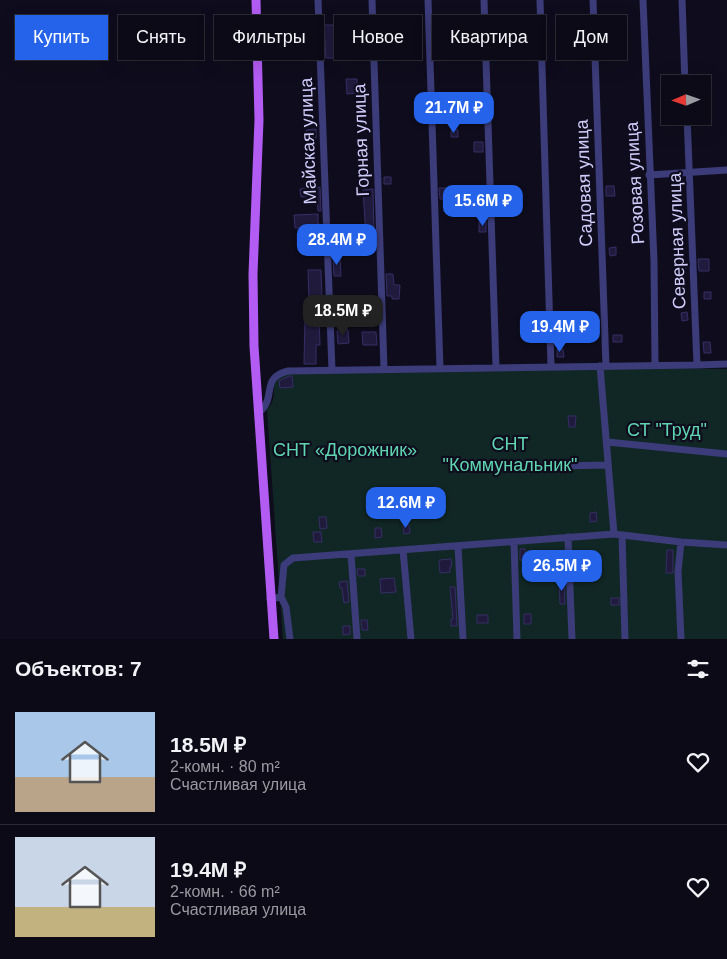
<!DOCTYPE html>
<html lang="ru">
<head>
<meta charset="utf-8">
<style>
  body { margin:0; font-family:Arial,sans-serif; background:#14131f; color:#f1f3f6; height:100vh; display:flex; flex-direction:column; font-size:19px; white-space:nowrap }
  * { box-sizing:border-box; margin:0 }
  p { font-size:16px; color:#9a9aa1 }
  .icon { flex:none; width:28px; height:28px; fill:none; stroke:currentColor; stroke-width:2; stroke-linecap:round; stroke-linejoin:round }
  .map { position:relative; height:639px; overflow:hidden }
  .details { display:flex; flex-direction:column; background:#0b0a16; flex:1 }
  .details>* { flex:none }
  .hud { position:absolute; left:15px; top:15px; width:698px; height:45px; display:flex; gap:10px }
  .needle { width:32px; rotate:268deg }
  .fabs { position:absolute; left:661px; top:75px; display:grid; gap:10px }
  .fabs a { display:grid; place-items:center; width:50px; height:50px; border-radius:0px; background:#0b0a16; box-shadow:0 5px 20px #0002,0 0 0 1px #2b2b35; font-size:25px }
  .price { position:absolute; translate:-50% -42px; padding:0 11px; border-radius:10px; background:#2563eb; color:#fff; font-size:16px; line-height:32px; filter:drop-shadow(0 1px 2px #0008) }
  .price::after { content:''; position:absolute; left:50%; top:30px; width:15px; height:11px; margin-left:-8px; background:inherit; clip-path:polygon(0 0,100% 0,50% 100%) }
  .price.on { background:#222; color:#fff }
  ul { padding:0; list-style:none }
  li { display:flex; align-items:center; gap:15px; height:125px; padding:0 15px }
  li+li { border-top:1px solid #2b2b35 }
  li span { display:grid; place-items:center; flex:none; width:140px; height:100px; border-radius:0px; color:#555 }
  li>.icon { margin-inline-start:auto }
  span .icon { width:60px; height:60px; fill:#fffc; stroke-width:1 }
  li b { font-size:21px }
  h2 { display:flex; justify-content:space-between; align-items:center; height:60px; padding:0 15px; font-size:21px }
  .chip { padding:0 18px; border-radius:0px; background:#0b0a16; box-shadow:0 5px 20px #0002,0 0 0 1px #2b2b35; font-size:18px; line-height:45px }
  .chip.on { background:#2563eb; color:#fff }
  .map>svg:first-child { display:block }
</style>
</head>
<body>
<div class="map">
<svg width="727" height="639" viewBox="0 0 727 639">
  <rect width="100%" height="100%" fill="#0f0d1d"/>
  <path fill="#112725" d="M600,366L614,534L727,545V639H283L267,410C278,398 271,389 277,376L289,373Z
    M602,368L727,369V542L681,540L616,533Z"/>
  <path fill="#201b3d" stroke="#362e67" d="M313,17L314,29L302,30L301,19Z
    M324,25H334V46H338V58H326Z
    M500,26H509V29L511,28L512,36L500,38Z
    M345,31H352L353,45H345Z
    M346,79H357V93L347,94Z
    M316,129V139L306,140V130Z
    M451,130H458V137H451Z
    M474,142H483V152H474Z
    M384,177H391V184H384Z
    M606,186H614L615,196H606Z
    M320,187L321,211H318L317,196L301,197L300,189Z
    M439,188H450L451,199H440Z
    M373,189L374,235L366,236L363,190Z
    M318,214V224H320L321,239H315V227L295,228L294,215Z
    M634,220H644V228H634Z
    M479,222H486V232H479Z
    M309,245H318V255H309Z
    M616,247V255L610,256L609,248Z
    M333,256H340L341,276H334Z
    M698,259H709V271H699Z
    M677,261H686V269H678Z
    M308,270H321L322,300L309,301Z
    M386,274H393L394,285H400L399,299H392V296H387Z
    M704,292H711V299H704Z
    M363,301H375V312L347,313V303H363Z
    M537,312H544V325H537Z
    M687,312L688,320L682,321L681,313Z
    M305,317H319L320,345H316V364H304Z
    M348,330L349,343L338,344L337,331Z
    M362,332H376L377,345H363Z
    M613,335H622V342H613Z
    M703,342H710L711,353H704Z
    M557,349H563L564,357H557Z
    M289,376H292L293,387L280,388L279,381Z
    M568,416H576L575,427H569Z
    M596,512L597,521L590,522V513Z
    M319,517H326L327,528L320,529Z
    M403,525H409L410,533L404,534Z
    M375,528H381L382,537L375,538Z
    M313,532H321L322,542H314Z
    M520,549H525V560H520Z
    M667,550H673V573H666Z
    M451,559L452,566L450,567V572L440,573L439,560Z
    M357,569H365V576H358Z
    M394,578L396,592L381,593L380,579Z
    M559,580H564L565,604H560Z
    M347,581L349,602L344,603L342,588H340L339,582Z
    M450,587H455L457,626H451V619H453Z
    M611,598H619V605H611Z
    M524,614H531V624H524Z
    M477,615H488V623H477Z
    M361,620H367L368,630H362Z
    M343,626H350V634L343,635Z"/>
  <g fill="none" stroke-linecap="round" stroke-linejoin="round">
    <path stroke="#3b3c79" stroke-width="7" d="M318,0L332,370
      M372,0L384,369
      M428,0L440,368
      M484,0L496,367
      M540,0L551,366
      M593,0L606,366
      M643,0L654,261L655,365
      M682,0L685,84
      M687,116L697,365
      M649,175L727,170
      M600,366L614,534
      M258,413C278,399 259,378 288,371L697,365L727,364
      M607,442L727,454
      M457,468L608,465
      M622,535L625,639
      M568,537L572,639
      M514,542L517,639
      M681,542L678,572L681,639
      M458,546L463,639
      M403,550L411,639
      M351,554L357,639
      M281,597L286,607L290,639
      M270,599L281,597L284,565L293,558L614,534L681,542L727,545"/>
    <path stroke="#b35cf4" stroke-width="9" d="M256,0L259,120L253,274L254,346L274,639"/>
  </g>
  <g text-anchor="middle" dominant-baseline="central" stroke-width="4.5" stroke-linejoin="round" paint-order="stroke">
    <g font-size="18" fill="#d0cdfc" stroke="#0f0d1d">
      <text transform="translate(361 140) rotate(-92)">Горная улица</text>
      <text transform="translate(308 141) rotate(-92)">Майская улица</text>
      <text transform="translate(584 183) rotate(-92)">Садовая улица</text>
      <text transform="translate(635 183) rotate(-93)">Розовая улица</text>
      <text transform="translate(677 241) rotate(-92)">Северная улица</text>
    </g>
    <g font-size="18" fill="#5fd6b1" stroke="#0f0d1d">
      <text x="667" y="430">СТ "Труд"</text>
      <text x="510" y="444">СНТ<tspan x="510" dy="21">"Коммунальник"</tspan></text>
      <text x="345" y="450">СНТ «Дорожник»</text>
    </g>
  </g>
</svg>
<div class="fabs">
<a><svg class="needle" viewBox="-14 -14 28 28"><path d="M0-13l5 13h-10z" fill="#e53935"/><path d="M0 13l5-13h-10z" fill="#9a9aa1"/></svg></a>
</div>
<b class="price" style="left:454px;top:134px">21.7M ₽</b>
<b class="price" style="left:483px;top:227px">15.6M ₽</b>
<b class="price" style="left:337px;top:266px">28.4M ₽</b>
<b class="price on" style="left:343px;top:337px">18.5M ₽</b>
<b class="price" style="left:560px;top:353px">19.4M ₽</b>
<b class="price" style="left:406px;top:529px">12.6M ₽</b>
<b class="price" style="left:562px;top:592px">26.5M ₽</b>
<div class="hud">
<a class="chip on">Купить</a>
<a class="chip">Снять</a>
<a class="chip">Фильтры</a>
<a class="chip">Новое</a>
<a class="chip">Квартира</a>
<a class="chip">Дом</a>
</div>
</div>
<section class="details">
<h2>Объектов: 7<svg class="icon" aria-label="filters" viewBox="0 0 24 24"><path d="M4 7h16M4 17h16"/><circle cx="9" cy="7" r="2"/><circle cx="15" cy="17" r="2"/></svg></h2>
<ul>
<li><span style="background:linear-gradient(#a9c7e8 65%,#b9a48a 0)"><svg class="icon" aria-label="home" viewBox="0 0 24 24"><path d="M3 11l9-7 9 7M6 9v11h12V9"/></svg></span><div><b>18.5M ₽</b><p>2-комн. · 80 m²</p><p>Счастливая улица</p></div><svg class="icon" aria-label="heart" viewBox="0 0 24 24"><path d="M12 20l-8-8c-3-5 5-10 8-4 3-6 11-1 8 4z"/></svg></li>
<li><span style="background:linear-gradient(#c9d6e8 70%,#c2b280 0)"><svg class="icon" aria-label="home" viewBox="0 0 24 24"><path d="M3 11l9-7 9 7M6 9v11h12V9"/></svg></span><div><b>19.4M ₽</b><p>2-комн. · 66 m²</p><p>Счастливая улица</p></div><svg class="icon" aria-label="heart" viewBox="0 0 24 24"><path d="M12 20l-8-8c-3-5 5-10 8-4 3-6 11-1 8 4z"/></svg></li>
</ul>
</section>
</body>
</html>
